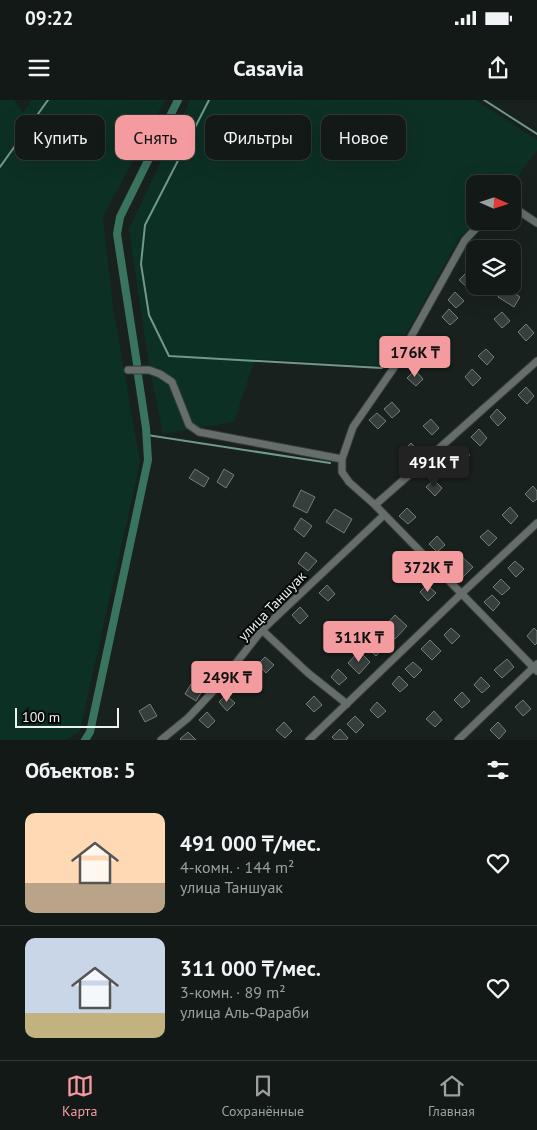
<!DOCTYPE html>
<html lang="ru">
<head>
<meta charset="utf-8">
<style>
  body { margin:0; font-family:"PT Sans",sans-serif; background:#1f2623; color:#f1f3f6; height:100vh; display:flex; flex-direction:column; font-size:19px; white-space:nowrap }
  * { box-sizing:border-box; margin:0 }
  p { font-size:16px; color:#9ca0a1 }
  .icon { flex:none; width:28px; height:28px; fill:none; stroke:currentColor; stroke-width:2; stroke-linecap:round; stroke-linejoin:round }
  .map { position:relative; height:640px; overflow:hidden }
  .details { display:flex; flex-direction:column; background:#121916; flex:1 }
  .details>* { flex:none }
  .hud { position:absolute; left:15px; top:15px; width:508px; height:45px; display:flex; gap:10px }
  .needle { width:32px; rotate:93deg }
  .controls { position:absolute; left:466px; top:75px; display:grid; gap:10px }
  .controls a { display:grid; place-items:center; width:55px; height:55px; border-radius:10px; background:#121916; box-shadow:0 5px 20px #0002,0 0 0 1px #313835; font-size:25px }
  .scale { position:absolute; left:15px; bottom:12px; width:104px; box-sizing:border-box; padding-left:5px; border:2px solid #ecf2ef; border-top:0; font-size:14px; line-height:18px; white-space:nowrap; color:#ecf2ef; -webkit-text-stroke:4px #060908; paint-order:stroke }
  .price { position:absolute; translate:-50% -42px; padding:0 11px; border-radius:5px; background:#f49b9f; color:#111; font-size:16px; line-height:32px; filter:drop-shadow(0 1px 2px #0008) }
  .price::after { content:''; position:absolute; left:50%; top:30px; width:15px; height:11px; margin-left:-8px; background:inherit; clip-path:polygon(0 0,100% 0,50% 100%) }
  .price.selected { background:#222; color:#fff }
  ul { padding:0; list-style:none }
  li { display:flex; align-items:center; gap:15px; height:125px; padding:0 25px }
  li+li { border-top:1px solid #313835 }
  li span { display:grid; place-items:center; flex:none; width:140px; height:100px; border-radius:10px; color:#555 }
  li>.icon { margin-inline-start:auto }
  span .icon { width:60px; height:60px; fill:#fffc; stroke-width:1 }
  li b { font-size:21px }
  h2 { display:flex; justify-content:space-between; align-items:center; height:60px; padding:0 25px; font-size:21px }
  .tag { padding:0 18px; border-radius:10px; background:#121916; box-shadow:0 5px 20px #0002,0 0 0 1px #313835; font-size:18px; line-height:45px }
  .tag.selected { background:#f49b9f; color:#111 }
  .status { display:flex; justify-content:space-between; align-items:center; height:35px; padding:0 25px; background:#121916; direction:ltr }
  .status svg { height:14px; fill:currentColor }
  header { display:flex; justify-content:space-between; align-items:center; height:65px; padding:0 25px; background:#121916; font-size:22px; font-weight:800 }
  .tab-bar { display:flex; justify-content:space-around; align-items:center; height:70px; border-top:1px solid #313835; background:#121916; font-size:14px; color:#9ca0a1 }
  .tab-bar a { display:grid; justify-items:center; gap:2px }
  .tab-bar .selected { color:#f49b9f }
  .map>svg:first-child { display:block }
</style>
</head>
<body>
<div class="status"><b>09:22</b><svg viewBox="0 0 49 12"><path d="M0 12V9h3v3zM5 12V6h3v6zM10 12V3h3v9zM15 12V0h3v12zM26 1h20v11H26zM47 4h2v5h-2z"/></svg></div>
<header><svg class="icon" aria-label="menu" viewBox="0 0 24 24"><path d="M4 6h16M4 12h16M4 18h16"/></svg>Casavia<svg class="icon" aria-label="share" viewBox="0 0 24 24"><path d="M12 15V3M7 8l5-5 5 5M5 13v7h14v-7"/></svg></header>
<div class="map">
<svg width="537" height="640" viewBox="0 0 537 640">
  <rect width="100%" height="100%" fill="#18211d"/>
  <path fill="#0d3024" d="M0,0H14L23,13L32,0H165L103,117L113,207L140,362L80,631L66,640H0Z
    M190,0H475L537,40V51L522,70L513,93L512,84H475V121H480L459,139L388,266L255,259L234,322L163,334L149,265L129,129Z"/>
  <g fill="none" stroke-linecap="round" stroke-linejoin="round">
    <path stroke="#6f9a8a" stroke-width="2" d="M209,0L145,125L141,164L149,215L169,256L382,268
      M484,0L537,34
      M0,67L48,0
      M147,335L330,363"/>
    <path stroke="#39745e" stroke-width="8" d="M137,264L117,134L120,117L178,0
      M85,640L90,632L148,360L146,328L138,275"/>
  </g>
  <path fill="#363f3b" stroke="#747e79" d="M467,172L475,180L468,188L459,180Z
    M505,187L520,197L514,207L498,197Z
    M455,192L464,201L456,208L448,200Z
    M449,209L458,218L450,225L442,217Z
    M502,212L510,221L502,228L494,219Z
    M526,224L534,233L526,241L518,232Z
    M423,244L431,253L423,261L415,252Z
    M486,249L494,257L487,265L478,256Z
    M472,269L481,278L473,286L465,277Z
    M415,270L423,279L416,286L407,278Z
    M526,287L534,296L527,304L518,295Z
    M392,302L400,311L392,318L384,309Z
    M497,309L506,318L498,326L490,317Z
    M377,313L386,321L378,329L369,320Z
    M431,319L439,328L432,335L423,326Z
    M479,329L487,338L480,346L471,337Z
    M411,343L419,352L411,359L403,351Z
    M462,346L470,355L463,362L454,353Z
    M195,369L209,378L204,387L189,378Z
    M224,369L234,375L226,388L217,382Z
    M434,380L442,388L435,396L426,387Z
    M533,386L537,391V399L533,402L525,394Z
    M301,390L315,397L307,413L293,406Z
    M510,407L518,416L511,424L502,415Z
    M407,408L416,417L408,424L399,416Z
    M335,409L352,419L344,433L326,422Z
    M301,418L312,426L304,437L294,429Z
    M488,430L497,438L489,446L480,437Z
    M437,436L445,445L437,452L429,444Z
    M306,452L317,461L308,471L298,463Z
    M460,455L473,467L462,478L450,467Z
    M515,461L524,469L516,477L508,468Z
    M501,479L510,488L502,495L493,487Z
    M327,485L335,494L328,501L319,493Z
    M427,485L436,493L428,501L420,492Z
    M492,495L500,503L493,511L484,502Z
    M300,507L308,516L300,524L292,515Z
    M395,515L407,526L395,539L383,528Z
    M451,528L460,536L452,544L444,535Z
    M534,528L537,531V543L535,545L527,536Z
    M375,535L386,545L376,556L365,546Z
    M430,540L441,551L432,560L421,549Z
    M359,551L370,562L359,574L348,563Z
    M265,557L274,565L266,573L258,564Z
    M507,559L514,567L502,578L494,570Z
    M413,562L422,570L414,578L405,569Z
    M338,569L347,578L339,585L331,577Z
    M241,574L250,583L242,591L234,582Z
    M399,576L408,585L400,592L392,584Z
    M481,577L490,586L482,593L474,585Z
    M191,584L202,591L196,601L185,594Z
    M462,592L470,601L462,608L454,600Z
    M226,595L235,603L227,611L219,602Z
    M314,596L322,605L314,612L306,604Z
    M523,600L531,609L523,616L515,607Z
    M377,602L386,611L378,618L370,610Z
    M150,604L157,616L145,622L139,611Z
    M434,611L442,620L435,627L426,619Z
    M207,612L215,621L208,628L199,620Z
    M355,616L364,625L356,633L347,624Z
    M284,622L292,631L285,638L276,630Z
    M498,622L506,631L499,639L490,630Z
    M340,629L348,638L346,640H335L332,637Z
    M188,632L196,640H181L180,639Z"/>
  <g fill="none" stroke-linecap="round" stroke-linejoin="round">
    <g stroke="#373d3a" stroke-width="9">
      <path id="minor" d="M512,110L519,111L537,123
        M483,121L465,140L393,269L353,327L342,359V372L349,382L375,405L537,571
        M128,270H149L160,274L172,282L189,325L199,332L342,359
        M375,405C429,358 483,309 537,261
        M262,530L308,573L347,604
        M161,640L188,618L218,586L262,530L384,415
        M309,640L461,494L537,423
        M458,640L537,564"/>
    </g>
    <use href="#minor" stroke="#656e6a" stroke-width="7"/>
  </g>
  <g text-anchor="middle" dominant-baseline="central" stroke-width="4" stroke-linejoin="round" paint-order="stroke">
    <g font-size="14" fill="#ecf2ef" stroke="#060908">
      <text transform="translate(272 506) rotate(-46)">улица Таншуак</text>
    </g>
  </g>
</svg>
<div class="controls">
<a><svg class="needle" viewBox="-14 -14 28 28"><path d="M0-13l5 13h-10z" fill="#e53935"/><path d="M0 13l5-13h-10z" fill="#9ca0a1"/></svg></a>
<a><svg class="icon" aria-label="layers" viewBox="0 0 24 24"><path d="M12 4l9 5-9 5-9-5zM3 14l9 5 9-5"/></svg></a>
</div>
<div class="scale">100 m</div>
<b class="price" style="left:415px;top:278px">176K ₸</b>
<b class="price selected" style="left:434px;top:388px">491K ₸</b>
<b class="price" style="left:428px;top:493px">372K ₸</b>
<b class="price" style="left:359px;top:563px">311K ₸</b>
<b class="price" style="left:227px;top:603px">249K ₸</b>
<div class="hud">
<a class="tag">Купить</a>
<a class="tag selected">Снять</a>
<a class="tag">Фильтры</a>
<a class="tag">Новое</a>
</div>
</div>
<section class="details">
<h2>Объектов: 5<svg class="icon" aria-label="filters" viewBox="0 0 24 24"><path d="M4 7h16M4 17h16"/><circle cx="9" cy="7" r="2"/><circle cx="15" cy="17" r="2"/></svg></h2>
<ul>
<li><span style="background:linear-gradient(#ffd9b3 70%,#b9a48a 0)"><svg class="icon" aria-label="home" viewBox="0 0 24 24"><path d="M3 11l9-7 9 7M6 9v11h12V9"/></svg></span><div><b>491 000 ₸/мес.</b><p>4-комн. · 144 m²</p><p>улица Таншуак</p></div><svg class="icon" aria-label="heart" viewBox="0 0 24 24"><path d="M12 20l-8-8c-3-5 5-10 8-4 3-6 11-1 8 4z"/></svg></li>
<li><span style="background:linear-gradient(#c9d6e8 75%,#c2b280 0)"><svg class="icon" aria-label="home" viewBox="0 0 24 24"><path d="M3 11l9-7 9 7M6 9v11h12V9"/></svg></span><div><b>311 000 ₸/мес.</b><p>3-комн. · 89 m²</p><p>улица Аль-Фараби</p></div><svg class="icon" aria-label="heart" viewBox="0 0 24 24"><path d="M12 20l-8-8c-3-5 5-10 8-4 3-6 11-1 8 4z"/></svg></li>
</ul>
</section>
<nav class="tab-bar">
<a class="selected"><svg class="icon" aria-label="map" viewBox="0 0 24 24"><path d="M3 6l6-2 6 2 6-2v14l-6 2-6-2-6 2zM9 4v14M15 6v14"/></svg>Карта</a>
<a><svg class="icon" aria-label="saved" viewBox="0 0 24 24"><path d="M7 4h10v16l-5-4-5 4z"/></svg>Сохранённые</a>
<a><svg class="icon" aria-label="home" viewBox="0 0 24 24"><path d="M3 11l9-7 9 7M6 9v11h12V9"/></svg>Главная</a>
</nav>
</body>
</html>
